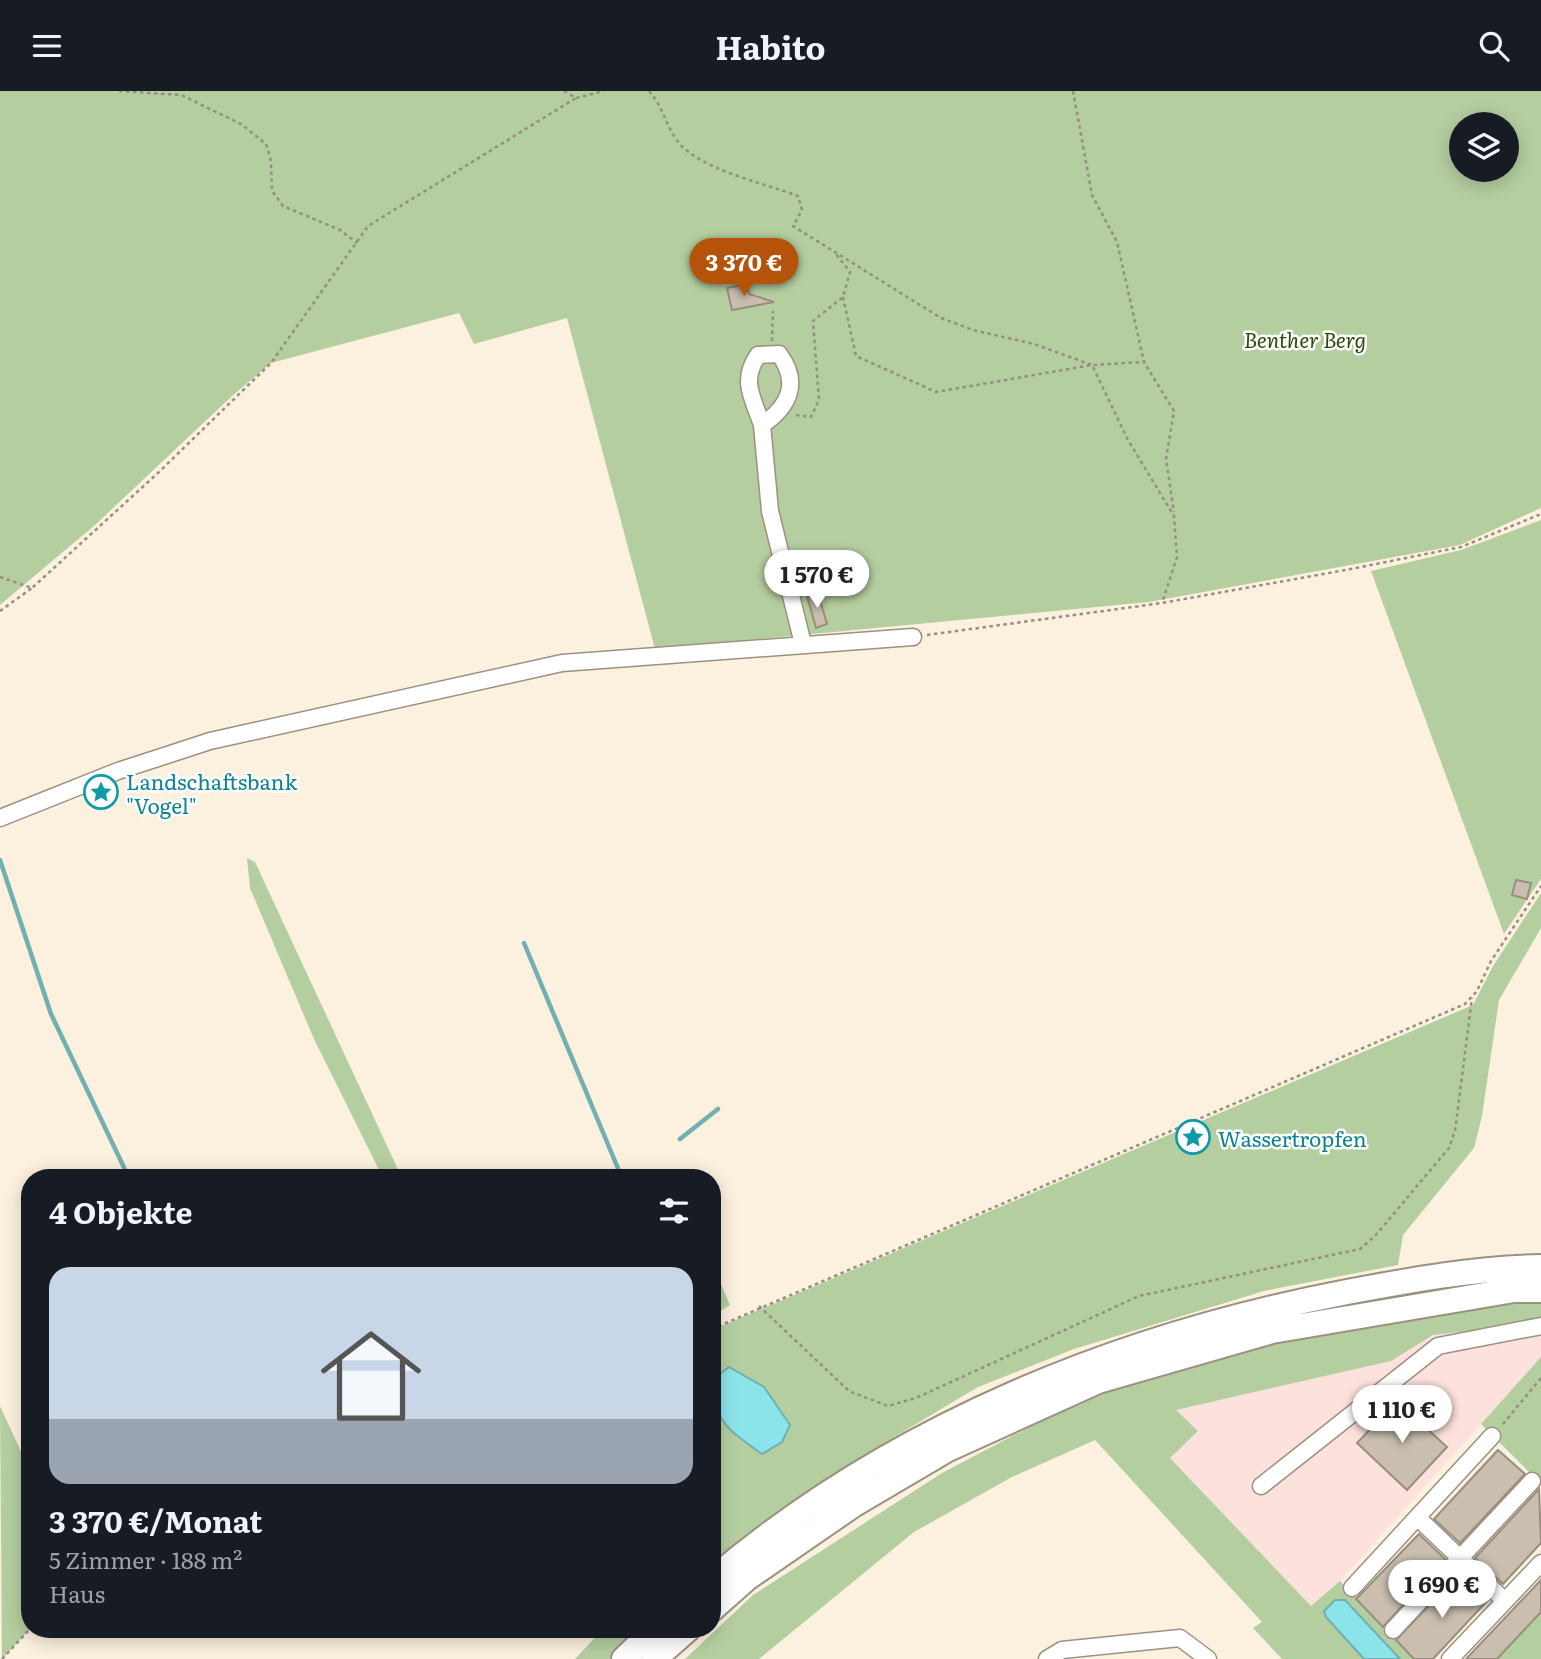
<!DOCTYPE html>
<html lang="de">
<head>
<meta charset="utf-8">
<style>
  body { margin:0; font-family:Literata,serif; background:#242831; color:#f1f3f6; height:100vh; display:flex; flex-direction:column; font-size:26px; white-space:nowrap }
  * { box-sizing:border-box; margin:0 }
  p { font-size:23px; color:#9ea1a6 }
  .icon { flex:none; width:38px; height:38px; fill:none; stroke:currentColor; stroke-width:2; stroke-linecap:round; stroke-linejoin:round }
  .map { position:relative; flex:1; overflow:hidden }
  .side { position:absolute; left:21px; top:1078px; width:700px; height:469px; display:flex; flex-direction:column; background:#171b24; border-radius:28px; box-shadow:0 4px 18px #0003 }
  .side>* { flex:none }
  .buttons { position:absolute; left:1449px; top:21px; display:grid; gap:14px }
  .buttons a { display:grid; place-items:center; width:70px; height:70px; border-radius:50%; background:#171b24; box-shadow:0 4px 18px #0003; font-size:35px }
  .price { position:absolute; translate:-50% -60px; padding:0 16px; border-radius:24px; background:#fff; color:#222; font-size:23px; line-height:46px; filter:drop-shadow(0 2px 4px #0008) }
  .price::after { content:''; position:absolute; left:50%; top:42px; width:21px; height:16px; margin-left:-10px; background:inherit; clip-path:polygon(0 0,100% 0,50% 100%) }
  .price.active { background:#b45309; color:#fff }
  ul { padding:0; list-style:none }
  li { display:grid; align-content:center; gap:14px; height:371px; padding:0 28px }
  li span { display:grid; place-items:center; height:217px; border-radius:21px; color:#555 }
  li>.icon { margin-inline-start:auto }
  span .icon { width:126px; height:126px; fill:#fffc; stroke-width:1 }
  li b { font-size:30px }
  h2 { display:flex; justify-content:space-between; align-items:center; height:84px; padding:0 28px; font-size:30px }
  header { display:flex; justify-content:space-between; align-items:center; height:91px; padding:0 28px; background:#171b24; font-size:32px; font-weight:700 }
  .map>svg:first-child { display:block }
</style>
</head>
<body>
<header><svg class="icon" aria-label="menu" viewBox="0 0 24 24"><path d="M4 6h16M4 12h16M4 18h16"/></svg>Habito<svg class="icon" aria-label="search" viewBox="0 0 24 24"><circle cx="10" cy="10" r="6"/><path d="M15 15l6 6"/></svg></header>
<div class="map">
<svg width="1541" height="1568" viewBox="0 0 1541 1568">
  <rect width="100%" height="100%" fill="#fcf1df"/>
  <path fill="#fce1dd" d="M1541,1230V1266L1340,1490L1311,1515L1169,1366L1198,1340L1175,1319L1391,1270L1433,1244Z"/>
  <path fill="#b5cea0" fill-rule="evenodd" d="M0,0H1541V417L1460,454L1149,511L655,558L567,227L474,253L459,222L271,272L231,306L95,434L0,514ZM1461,33H1507V79H1461Z
    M1541,429V788L1504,843L1371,480L1461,459Z
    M247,767L255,771L402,1087H383L314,948L250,797Z
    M1541,802V837L1499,909L1482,1025L1474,1057L1403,1144L1398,1174L1264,1200L1074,1258L978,1296L896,1345L769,1430L712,1477V1313L737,1346L763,1363L782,1351L764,1296L729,1276L712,1289V1239L1473,914L1493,875Z
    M712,1172L730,1214L712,1225Z
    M1541,1199V1232L1433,1244L1391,1270L1176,1319L1198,1340L1170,1367L1311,1515L1340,1490L1414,1568H1282L1253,1537L1262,1531L1095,1349L1012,1386L914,1441L759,1568H685L753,1504L942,1382L1062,1319L1098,1290L1272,1240Z
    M1541,1266V1393L1481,1333Z
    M0,1315L30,1380V1538L2,1568Z
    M1541,1521V1568H1497Z
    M603,1538H639L609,1568H575Z"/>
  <path fill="#8be4e9" stroke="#72afb0" stroke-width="2" d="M729,1276L764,1296L790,1334L782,1351L762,1363C731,1341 712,1330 712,1289Z
    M1335,1509H1345L1400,1568H1364L1326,1526L1324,1520Z"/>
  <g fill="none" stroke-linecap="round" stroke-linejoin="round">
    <path stroke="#72afb0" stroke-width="4.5" d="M0,769L51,923L129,1087
      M524,852L622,1087
      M680,1048L718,1018"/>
  </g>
  <path fill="#cabfaf" stroke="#988e7f" stroke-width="2" d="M747,193L749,203L774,211L732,219L727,197Z
    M818,502L827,533L816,537L807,505Z
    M1516,789L1531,792L1527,808L1512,804Z
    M1397,1310L1447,1356L1407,1399L1357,1352Z
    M1498,1359L1525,1383L1460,1452L1434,1428Z
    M1539,1398L1541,1452L1503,1493L1475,1467Z
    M1419,1443L1445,1468L1383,1536L1356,1508Z
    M1460,1482L1488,1509L1433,1568H1414L1396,1549Z
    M1541,1489V1521L1497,1568H1466Z"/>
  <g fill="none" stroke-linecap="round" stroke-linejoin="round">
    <g stroke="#9b9181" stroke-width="19">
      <path id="minor" d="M762,334C753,307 740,290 758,264L779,263C800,291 790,315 762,334L770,420L803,553
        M0,727L118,680L210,650L562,572L913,546
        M1261,1395L1438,1255L1541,1235
        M1418,1427L1505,1510
        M1352,1497L1492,1345
        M1393,1539L1532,1390
        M1047,1568L1062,1559L1180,1547L1208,1568
        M1450,1568L1541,1472"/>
    </g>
    <g stroke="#9b9181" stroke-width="28">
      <path id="highway" d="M712,1489C891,1336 1118,1245 1347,1201C1411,1189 1476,1177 1541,1176
        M712,1518L747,1487L853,1414L948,1358L1098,1290L1272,1240L1514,1199H1541
        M624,1568L655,1538
        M654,1568L688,1538"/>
    </g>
    <path stroke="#968e82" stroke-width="2.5" stroke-dasharray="3.5 3.5" stroke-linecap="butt" d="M119,0L181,4L241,33L266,53L271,70L272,100L283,115L340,139L357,152
      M564,0L576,7L604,0
      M649,0C662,14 665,32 676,48C696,78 764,92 798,105L802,119L793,135L941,227L973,239L1034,253L1092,274L1128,349L1174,425L1177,466L1162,512
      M1073,0L1092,104L1117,151L1144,271L1174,320L1166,368L1174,421
      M843,206L856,265L936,301L1092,274L1143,271
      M772,250L773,220
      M796,324L811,326L819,309L813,230L843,206L850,181L836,163
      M0,486L32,497L159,381L271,272L368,135L576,7
      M0,520L32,497
      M927,544L1162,512L1351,478L1461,456L1541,423
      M759,1215L849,1300L888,1315L916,1307L1139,1205L1360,1158L1375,1145L1449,1057L1455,1040L1472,907
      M712,1238L1465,913L1477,900L1491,870L1541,795
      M1503,1333L1541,1287
      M2,1568L30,1538"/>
    <use href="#minor" stroke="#fff" stroke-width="16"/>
    <use href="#highway" stroke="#fff" stroke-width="24"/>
  </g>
  <defs>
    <g id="sight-ring" transform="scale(1.75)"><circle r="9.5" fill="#fff" stroke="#0f9aa8" stroke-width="1.5"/><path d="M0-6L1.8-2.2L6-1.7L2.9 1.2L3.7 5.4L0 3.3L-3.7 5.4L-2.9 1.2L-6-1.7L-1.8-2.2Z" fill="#0f9aa8"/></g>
  </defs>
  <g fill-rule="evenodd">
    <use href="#sight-ring" x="101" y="701"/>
    <use href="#sight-ring" x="1193" y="1046"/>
  </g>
  <g text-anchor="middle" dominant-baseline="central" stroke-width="5" stroke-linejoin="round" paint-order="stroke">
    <g font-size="21" font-style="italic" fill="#2e490b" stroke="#fff">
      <text x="1305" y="247">Benther Berg</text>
    </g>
    <g font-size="21" fill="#0d838f" stroke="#fff" text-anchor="start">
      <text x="126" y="689">Landschaftsbank<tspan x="126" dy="24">"Vogel"</tspan></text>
      <text x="1218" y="1046">Wassertropfen</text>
    </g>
  </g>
</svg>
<div class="buttons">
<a><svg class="icon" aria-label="layers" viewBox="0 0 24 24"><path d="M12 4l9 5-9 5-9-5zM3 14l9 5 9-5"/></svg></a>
</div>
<b class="price active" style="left:744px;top:207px">3 370 €</b>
<b class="price" style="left:817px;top:519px">1 570 €</b>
<b class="price" style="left:1402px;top:1354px">1 110 €</b>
<b class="price" style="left:1442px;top:1529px">1 690 €</b>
<section class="side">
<h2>4 Objekte<svg class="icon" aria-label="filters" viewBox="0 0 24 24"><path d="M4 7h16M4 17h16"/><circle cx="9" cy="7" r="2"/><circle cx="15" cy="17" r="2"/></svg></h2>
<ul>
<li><span style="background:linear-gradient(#c9d6e8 70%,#9aa5b1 0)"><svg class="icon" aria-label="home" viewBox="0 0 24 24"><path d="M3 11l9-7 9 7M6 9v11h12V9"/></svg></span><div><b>3 370 €/Monat</b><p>5 Zimmer · 188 m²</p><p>Haus</p></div></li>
</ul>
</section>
</div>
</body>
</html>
